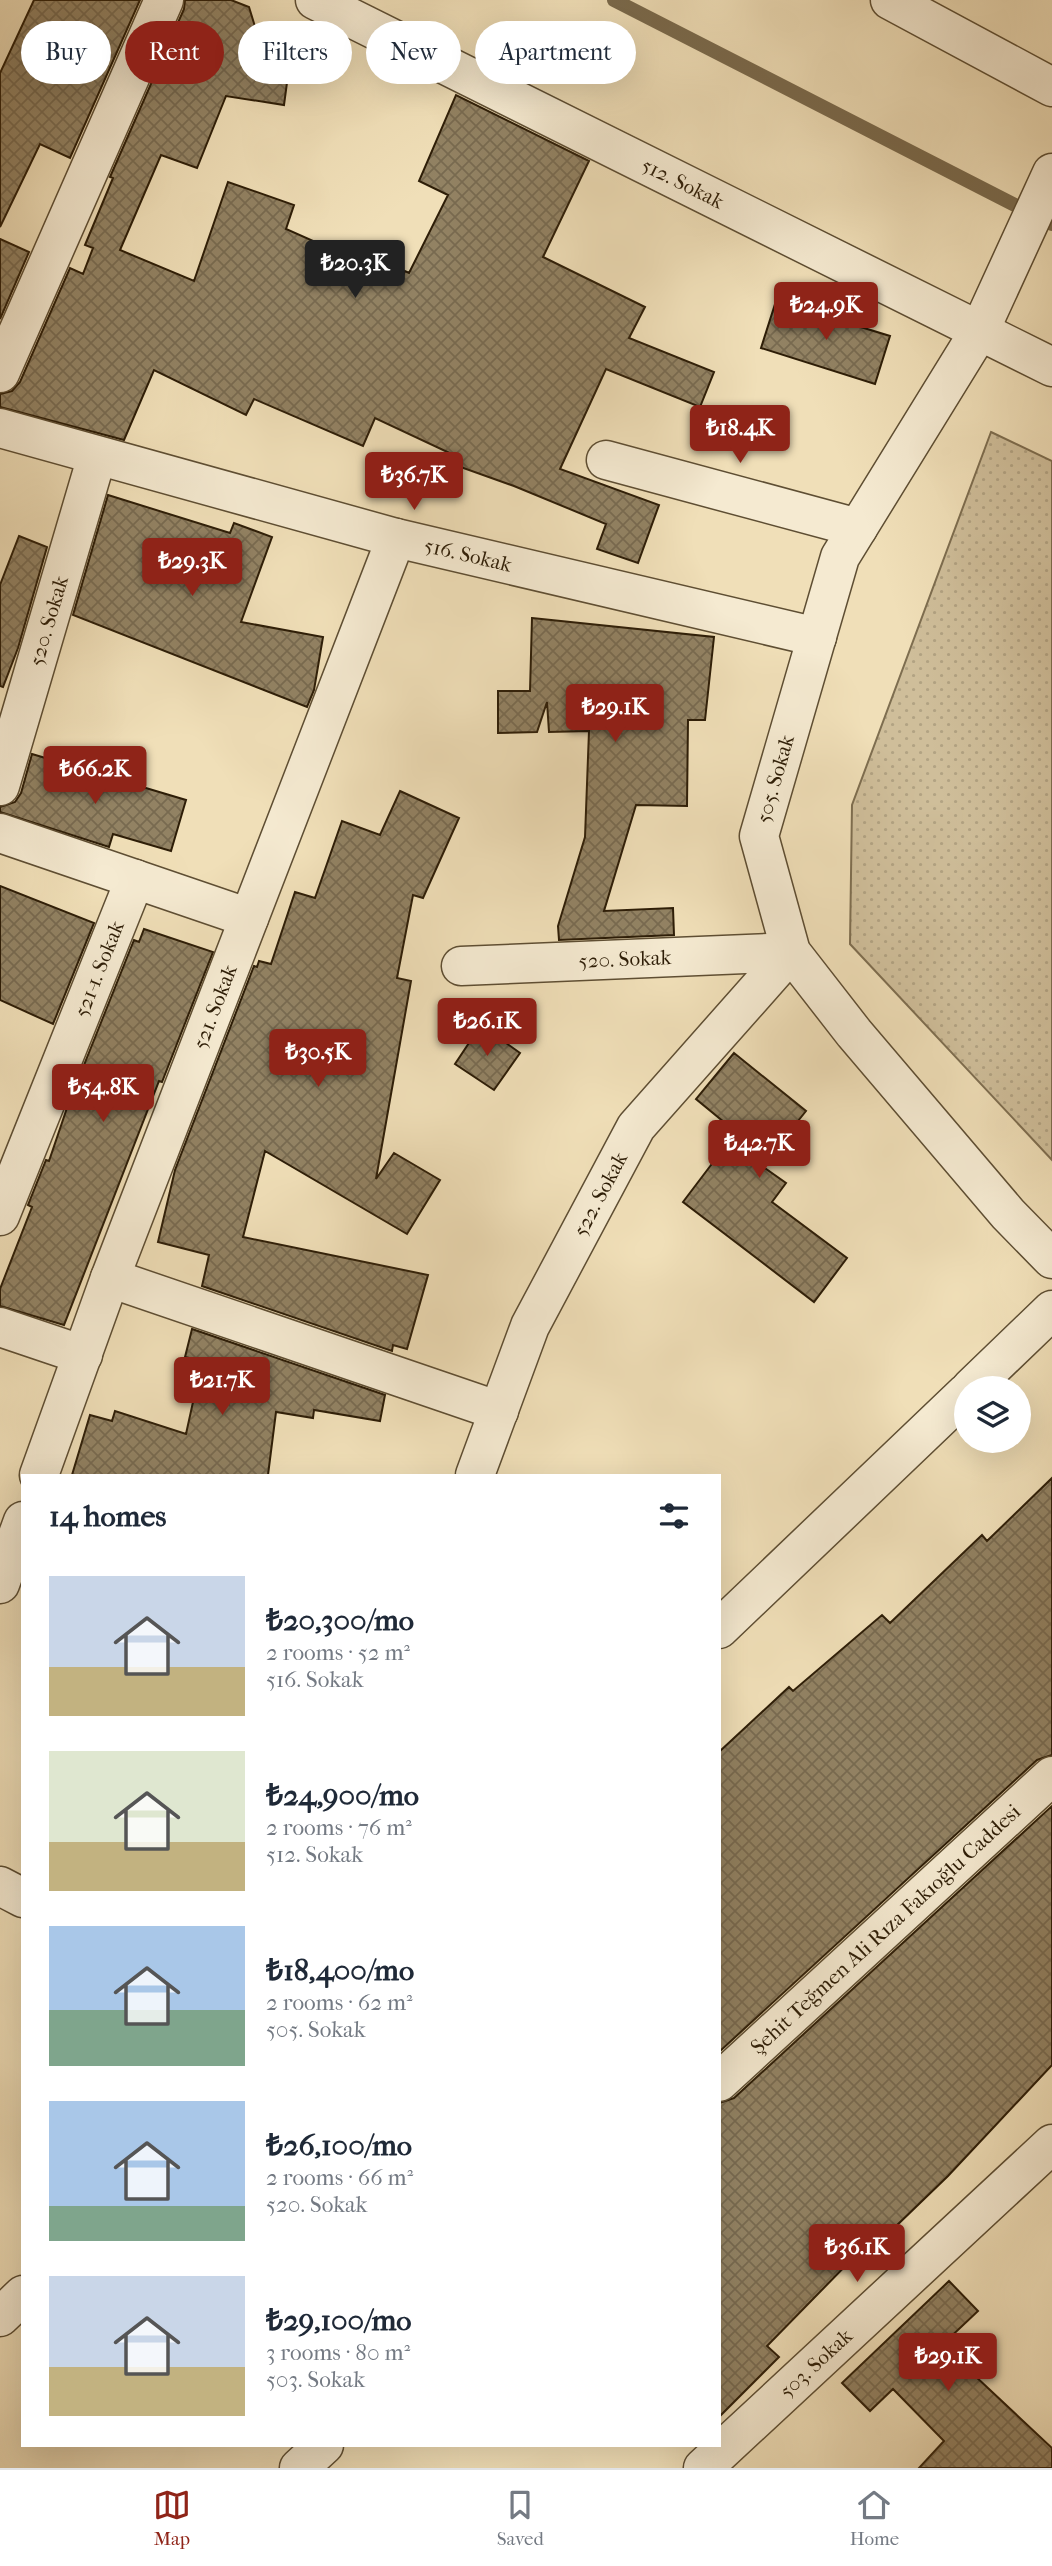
<!DOCTYPE html>
<html lang="en">
<head>
<meta charset="utf-8">
<style>
  body { margin:0; font-family:"IM FELL French Canon",serif; background:#f6f6f7; color:#1f2937; height:100vh; display:flex; flex-direction:column; font-size:26px; white-space:nowrap }
  * { box-sizing:border-box; margin:0 }
  p { font-size:23px; color:#747a83 }
  .icon { flex:none; width:38px; height:38px; fill:none; stroke:currentColor; stroke-width:2; stroke-linecap:round; stroke-linejoin:round }
  .map { position:relative; flex:1; overflow:hidden }
  .drawer { position:absolute; left:21px; top:1474px; width:700px; height:973px; display:flex; flex-direction:column; background:#fff; border-radius:0px; box-shadow:0 7px 28px #0002 }
  .drawer>* { flex:none }
  .hud { position:absolute; left:21px; top:21px; width:700px; height:63px; display:flex; gap:14px }
  .buttons { position:absolute; left:954px; top:1376px; display:grid; gap:14px }
  .buttons a { display:grid; place-items:center; width:77px; height:77px; border-radius:50%; background:#fff; box-shadow:0 7px 28px #0002; font-size:35px }
  .price { position:absolute; translate:-50% -60px; padding:0 16px; border-radius:7px; background:#8f2418; color:#fff; font-size:23px; line-height:46px; filter:drop-shadow(0 2px 4px #0008) }
  .price::after { content:''; position:absolute; left:50%; top:42px; width:21px; height:16px; margin-left:-10px; background:inherit; clip-path:polygon(0 0,100% 0,50% 100%) }
  .price.on { background:#222; color:#fff }
  ul { padding:0; list-style:none }
  li { display:flex; align-items:center; gap:21px; height:175px; padding:0 28px }
  li span { display:grid; place-items:center; flex:none; width:196px; height:140px; border-radius:0px; color:#555 }
  li>.icon { margin-inline-start:auto }
  span .icon { width:84px; height:84px; fill:#fffc; stroke-width:1 }
  li b { font-size:30px }
  h2 { display:flex; justify-content:space-between; align-items:center; height:84px; padding:0 28px; font-size:30px }
  .pill { padding:0 24px; border-radius:32px; background:#fff; box-shadow:0 7px 28px #0002; font-size:24px; line-height:63px }
  .pill.on { background:#8f2418; color:#fff }
  .tabs { display:flex; justify-content:space-around; align-items:center; height:98px; border-top:2px solid #e0e1e3; background:#fff; font-size:19px; color:#747a83 }
  .tabs a { display:grid; justify-items:center; gap:4px }
  .tabs .on { color:#8f2418 }
  .map>svg:first-child { display:block }
</style>
</head>
<body>
<div class="map">
<svg width="1052" height="2468" viewBox="0 0 1052 2468">
  <defs>
    <pattern id="grass-dots" width="8" height="8" patternUnits="userSpaceOnUse" patternTransform="scale(1.75)"><rect width="8" height="8" fill="#cfbe9a"/><path d="M2 2h.1M6 6h.1" fill="none" stroke="#b2a383" stroke-width="1.8" stroke-linecap="round"/></pattern>
    <pattern id="building-cross-hatch" width="8" height="8" patternUnits="userSpaceOnUse" patternTransform="scale(1.75)"><rect width="8" height="8" fill="#928263"/><path d="M0 0l8 8M0 8l8-8" fill="none" stroke="#786a50"/></pattern>
  </defs>
  <rect width="100%" height="100%" fill="#f0dfb8"/>
  <filter id="stains"><feTurbulence type="fractalNoise" baseFrequency=".00286" numOctaves="4"/><feColorMatrix values="0 0 0 0 .2 0 0 0 0 .09 0 0 0 0 .02 0 0 0 .5 -.17"/></filter>
  <radialGradient id="worn" r=".72"><stop offset=".6" stop-color="#630" stop-opacity="0"/><stop offset="1" stop-color="#630" stop-opacity=".3"/></radialGradient>
  <path fill="url(#grass-dots)" stroke="#7e6e50" stroke-width="2" d="M991,432L1052,461V1160L850,944L852,805Z"/>
  <g fill="none" stroke-linecap="round" stroke-linejoin="round">
    <path stroke="#7a6a4d" stroke-width="14" d="M614,0L1052,224"/>
  </g>
  <path fill="url(#building-cross-hatch)" stroke="#2d1d07" stroke-width="2" d="M34,0H140L70,158L40,144L0,227V73Z
    M185,0H231L249,7L264,56L290,60L284,105L226,96L197,168L161,155L120,250L194,281L228,182L294,205L286,229L401,280L405,271L409,273L448,195L419,181L456,95L589,161L543,257L645,307L629,338L714,372L700,407L606,369L560,469L659,505L638,563L597,549L606,524L514,486L452,464L456,456L375,418L363,446L254,399L246,415L154,370L124,440L0,407V394L12,391L20,382L70,268L83,274L93,248L85,245L113,178L110,177L184,9Z
    M0,239L29,252L0,319Z
    M776,301L890,336L875,384L761,348Z
    M108,495L230,533L234,523L272,537L241,622L323,637L314,690L307,707L73,615Z
    M19,536L47,547L18,648L3,687L0,686V585Z
    M532,618L714,637L705,720H688L687,806L636,805L604,911L673,908L674,935L559,940L558,926L585,837L589,731L549,732L547,702L537,732L498,733V691H530Z
    M32,754L186,800L171,851L113,834L109,847L0,812V807L15,802L21,793Z
    M400,791L459,818L423,898L413,895L397,978L411,981L376,1179L394,1153L440,1180L407,1234L265,1151L243,1237L428,1275L407,1349L393,1345L392,1351L202,1286L209,1255L158,1242L175,1170L254,966L257,967L259,961L271,964L295,892L315,898L342,821L380,835Z
    M0,886L94,923L53,1024L0,1000Z
    M144,929L213,952L162,1082L159,1081L64,1325L0,1306V1289L32,1207L28,1205L46,1160L49,1161L68,1105L134,940L139,942Z
    M481,1025L520,1053L494,1090L455,1064Z
    M734,1053L806,1111L762,1166L786,1183L772,1202L847,1258L814,1302L683,1202L736,1132L696,1099Z
    M192,1329L385,1395L380,1421L314,1410L313,1418L276,1412L268,1475H72L90,1415L112,1421L115,1411L186,1434L202,1361L185,1357Z
    M1052,1478V1755L1037,1760L719,2052V1752L789,1687L793,1691L882,1615L890,1623L982,1535L987,1541Z
    M1052,1806V2065L948,2176L865,2256L860,2251L767,2346L779,2357L719,2417V2103L734,2098Z
    M949,2281L978,2311L942,2345L1052,2448V2468H919L944,2441L893,2389L870,2411L842,2383Z"/>
  <g fill="none" stroke-linecap="round" stroke-linejoin="round">
    <g stroke="#5e4e33" stroke-width="41">
      <g id="minor">
        <path d="M1052,173L980,330L840,557L759,836L791,952L854,1033L1008,1214L1052,1259"/>
        <path d="M0,373L164,0"/>
        <path id="s1" d="M0,428L396,538L817,637"/>
        <path d="M606,460L858,528"/>
        <path id="s2" d="M0,786L97,456"/>
        <path d="M0,833L249,918"/>
        <path id="s3" d="M461,966L791,952"/>
        <path id="s4" d="M0,1216L135,879"/>
        <path d="M110,1278L499,1411"/>
        <path d="M0,1327L83,1355"/>
        <path d="M971,1388L1052,1310"/>
        <path id="s5" d="M39,1475L110,1278L396,538"/>
        <path id="s6" d="M475,1475L530,1326L636,1127L791,952"/>
        <path d="M0,1584L23,1521"/>
        <path d="M719,1629L966,1393"/>
        <path d="M0,1886L23,1898"/>
        <path id="s7" d="M719,2082L1052,1776"/>
        <path d="M0,2317L23,2295"/>
        <path d="M299,2468L324,2445"/>
        <path id="s8" d="M703,2468L1052,2144"/>
      </g>
    </g>
    <g stroke="#5e4e33" stroke-width="41">
      <g id="tertiary">
        <path id="s9" d="M315,0L1052,367"/>
        <path d="M890,0L1052,87"/>
      </g>
    </g>
    <use href="#minor" stroke="#f5ead1" stroke-width="38"/>
    <use href="#tertiary" stroke="#f5ead1" stroke-width="38"/>
  </g>
  <g text-anchor="middle" dominant-baseline="central" stroke-width="6" stroke-linejoin="round" paint-order="stroke">
    <g font-size="21" fill="#2d1d07" stroke="#f5ead1">
      <text stroke="none"><textPath href="#s9" startOffset="411">512. Sokak</textPath></text>
      <text stroke="none"><textPath href="#s1" startOffset="485">516. Sokak</textPath></text>
      <text stroke="none"><textPath href="#s2" startOffset="172">520. Sokak</textPath></text>
      <text transform="translate(775 779) rotate(-74)">505. Sokak</text>
      <text stroke="none"><textPath href="#s3" startOffset="164">520. Sokak</textPath></text>
      <text stroke="none"><textPath href="#s4" startOffset="266">521-1. Sokak</textPath></text>
      <text stroke="none"><textPath href="#s5" startOffset="500">521. Sokak</textPath></text>
      <text stroke="none"><textPath href="#s6" startOffset="308">522. Sokak</textPath></text>
      <text stroke="none"><textPath href="#s7" startOffset="226">Şehit Teğmen Ali Rıza Fakıoğlu Caddesi</textPath></text>
      <text stroke="none"><textPath href="#s8" startOffset="154">503. Sokak</textPath></text>
    </g>
  </g>
  <rect width="100%" height="100%" filter="url(#stains)"/>
  <rect width="100%" height="100%" fill="url(#worn)"/>
</svg>
<div class="buttons">
<a><svg class="icon" aria-label="layers" viewBox="0 0 24 24"><path d="M12 4l9 5-9 5-9-5zM3 14l9 5 9-5"/></svg></a>
</div>
<b class="price on" style="left:355px;top:300px">₺20.3K</b>
<b class="price" style="left:826px;top:342px">₺24.9K</b>
<b class="price" style="left:740px;top:465px">₺18.4K</b>
<b class="price" style="left:414px;top:512px">₺36.7K</b>
<b class="price" style="left:192px;top:598px">₺29.3K</b>
<b class="price" style="left:615px;top:744px">₺29.1K</b>
<b class="price" style="left:95px;top:806px">₺66.2K</b>
<b class="price" style="left:487px;top:1058px">₺26.1K</b>
<b class="price" style="left:318px;top:1089px">₺30.5K</b>
<b class="price" style="left:103px;top:1124px">₺54.8K</b>
<b class="price" style="left:759px;top:1180px">₺42.7K</b>
<b class="price" style="left:222px;top:1417px">₺21.7K</b>
<b class="price" style="left:857px;top:2284px">₺36.1K</b>
<b class="price" style="left:948px;top:2393px">₺29.1K</b>
<div class="hud">
<a class="pill">Buy</a>
<a class="pill on">Rent</a>
<a class="pill">Filters</a>
<a class="pill">New</a>
<a class="pill">Apartment</a>
</div>
<section class="drawer">
<h2>14 homes<svg class="icon" aria-label="filters" viewBox="0 0 24 24"><path d="M4 7h16M4 17h16"/><circle cx="9" cy="7" r="2"/><circle cx="15" cy="17" r="2"/></svg></h2>
<ul>
<li><span style="background:linear-gradient(#c9d6e8 65%,#c2b280 0)"><svg class="icon" aria-label="home" viewBox="0 0 24 24"><path d="M3 11l9-7 9 7M6 9v11h12V9"/></svg></span><div><b>₺20,300/mo</b><p>2 rooms · 52 m²</p><p>516. Sokak</p></div></li>
<li><span style="background:linear-gradient(#dfe7d0 65%,#c2b280 0)"><svg class="icon" aria-label="home" viewBox="0 0 24 24"><path d="M3 11l9-7 9 7M6 9v11h12V9"/></svg></span><div><b>₺24,900/mo</b><p>2 rooms · 76 m²</p><p>512. Sokak</p></div></li>
<li><span style="background:linear-gradient(#a9c7e8 60%,#7fa58c 0)"><svg class="icon" aria-label="home" viewBox="0 0 24 24"><path d="M3 11l9-7 9 7M6 9v11h12V9"/></svg></span><div><b>₺18,400/mo</b><p>2 rooms · 62 m²</p><p>505. Sokak</p></div></li>
<li><span style="background:linear-gradient(#a9c7e8 75%,#7fa58c 0)"><svg class="icon" aria-label="home" viewBox="0 0 24 24"><path d="M3 11l9-7 9 7M6 9v11h12V9"/></svg></span><div><b>₺26,100/mo</b><p>2 rooms · 66 m²</p><p>520. Sokak</p></div></li>
<li><span style="background:linear-gradient(#c9d6e8 65%,#c2b280 0)"><svg class="icon" aria-label="home" viewBox="0 0 24 24"><path d="M3 11l9-7 9 7M6 9v11h12V9"/></svg></span><div><b>₺29,100/mo</b><p>3 rooms · 80 m²</p><p>503. Sokak</p></div></li>
</ul>
</section>
</div>
<nav class="tabs">
<a class="on"><svg class="icon" aria-label="map" viewBox="0 0 24 24"><path d="M3 6l6-2 6 2 6-2v14l-6 2-6-2-6 2zM9 4v14M15 6v14"/></svg>Map</a>
<a><svg class="icon" aria-label="saved" viewBox="0 0 24 24"><path d="M7 4h10v16l-5-4-5 4z"/></svg>Saved</a>
<a><svg class="icon" aria-label="home" viewBox="0 0 24 24"><path d="M3 11l9-7 9 7M6 9v11h12V9"/></svg>Home</a>
</nav>
</body>
</html>
